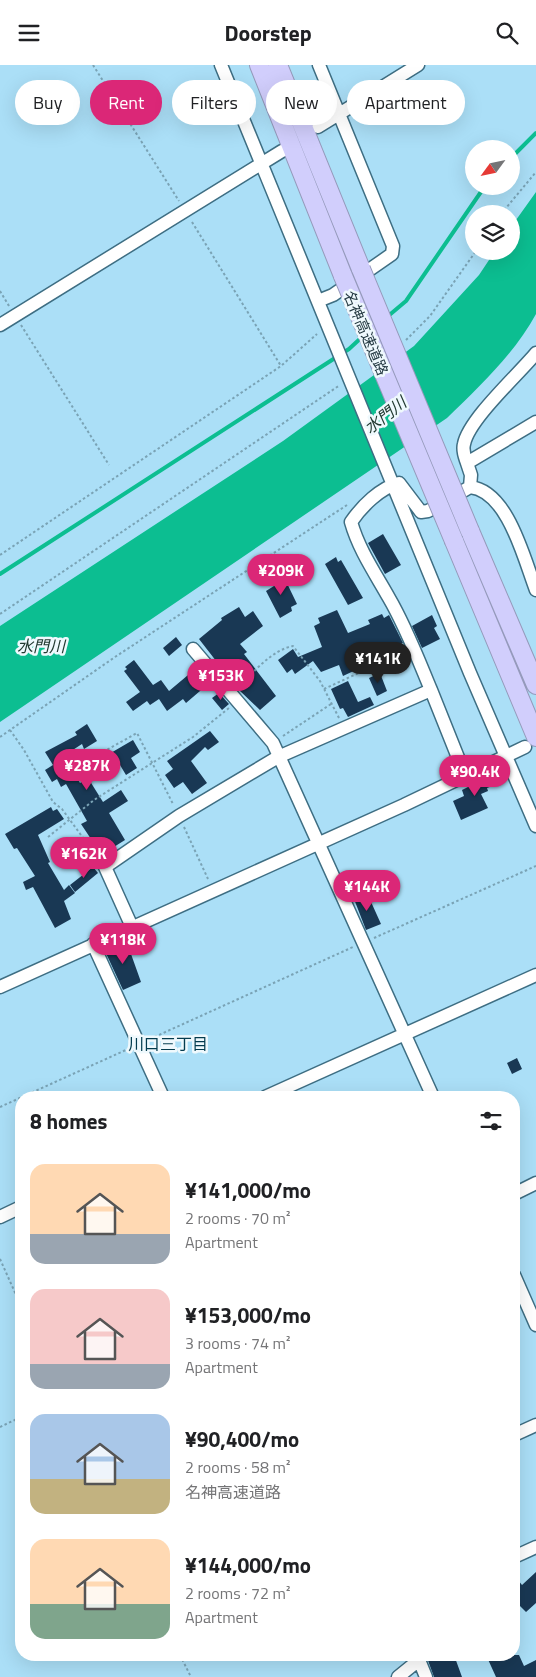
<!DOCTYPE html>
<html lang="en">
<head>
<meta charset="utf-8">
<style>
  body { margin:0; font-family:"Titillium Web","Noto Sans JP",sans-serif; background:#f2f2f2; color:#202124; height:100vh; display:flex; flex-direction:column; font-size:19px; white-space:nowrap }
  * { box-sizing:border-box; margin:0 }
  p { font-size:16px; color:#757577 }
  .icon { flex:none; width:28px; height:28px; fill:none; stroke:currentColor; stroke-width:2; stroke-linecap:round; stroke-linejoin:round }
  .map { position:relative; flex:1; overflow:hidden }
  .sheet { position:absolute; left:15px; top:1026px; width:505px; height:570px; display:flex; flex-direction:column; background:#fff; border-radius:20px; box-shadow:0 5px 20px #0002 }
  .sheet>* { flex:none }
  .guide { position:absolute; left:15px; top:15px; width:506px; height:45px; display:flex; gap:10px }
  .needle { width:32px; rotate:237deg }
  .buttons { position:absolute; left:465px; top:75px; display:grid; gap:10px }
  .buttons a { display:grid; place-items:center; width:55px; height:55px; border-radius:50%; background:#fff; box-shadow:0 5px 20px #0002; font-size:25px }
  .price { position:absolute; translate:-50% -42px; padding:0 11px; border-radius:18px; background:#db2777; color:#fff; font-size:16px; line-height:32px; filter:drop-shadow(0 1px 2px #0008) }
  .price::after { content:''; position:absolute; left:50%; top:30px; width:15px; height:11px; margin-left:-8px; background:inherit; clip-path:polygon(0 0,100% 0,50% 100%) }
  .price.active { background:#222; color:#fff }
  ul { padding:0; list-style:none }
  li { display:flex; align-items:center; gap:15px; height:125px; padding:0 15px }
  li span { display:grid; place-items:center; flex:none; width:140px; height:100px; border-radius:15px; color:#555 }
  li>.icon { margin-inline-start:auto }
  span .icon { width:60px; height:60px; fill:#fffc; stroke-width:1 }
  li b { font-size:21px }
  h2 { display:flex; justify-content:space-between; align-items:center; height:60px; padding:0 15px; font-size:21px }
  .pill { padding:0 18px; border-radius:22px; background:#fff; box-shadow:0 5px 20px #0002; font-size:18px; line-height:45px }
  .pill.active { background:#db2777; color:#fff }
  header { display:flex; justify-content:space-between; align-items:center; height:65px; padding:0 15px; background:#fff; font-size:22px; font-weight:700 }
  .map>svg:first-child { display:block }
</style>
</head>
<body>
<header><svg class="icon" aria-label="menu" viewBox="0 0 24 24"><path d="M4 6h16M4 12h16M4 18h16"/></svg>Doorstep<svg class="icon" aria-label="search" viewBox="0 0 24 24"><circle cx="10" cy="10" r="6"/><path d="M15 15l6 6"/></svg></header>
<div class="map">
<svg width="536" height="1612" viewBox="0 0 536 1612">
  <rect width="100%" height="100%" fill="#abdff7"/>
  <path fill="#0cbe91" d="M536,127V249C515,288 479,322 447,353L0,657V561L283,376L414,281L479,210L495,186H511V162Z"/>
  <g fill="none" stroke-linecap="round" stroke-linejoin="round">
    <path stroke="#0cbe91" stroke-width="4" d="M511,93L536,68
      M387,252L406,236L485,121
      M0,509L349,284L362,272"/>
  </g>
  <path fill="#193854" d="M383,469L401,500L385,509L368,478Z
    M336,492L338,497L341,495L363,533L348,540L325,499Z
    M282,508L297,539L291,542L292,546L280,553L266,526L274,521L270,515Z
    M239,542L245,552L253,546L263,561L240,579L247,587L244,589L276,631L260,645L239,625L248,618L233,599L230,601L226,596L220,601L199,574L222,555L221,553Z
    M337,545L348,568L370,559L368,555L382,549L384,553L389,550L403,578L360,597L362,602L343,611L339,600L321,607L313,596L295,609L292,604L287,608L278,595L293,584L298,592L322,582L314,561L320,558L318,553Z
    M432,550L437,561L434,563L440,574L422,583L412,561Z
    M176,572L182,580L169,591L163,583Z
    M134,595L153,620L161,615L169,626L194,605L207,620L186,638L183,634L167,646L159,634L150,640L147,636L133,646L126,637L140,627L124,606L127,604L125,602Z
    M380,608L387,626L377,631L369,613Z
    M348,616L358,637L370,632L374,640L348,652L343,643L340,644L331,624Z
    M219,628L229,639L222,645L212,633Z
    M87,659L97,676L84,684L82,679L65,690L69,700L80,718L88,713L103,737L121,725L128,736L109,748L125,775L109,785L101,772L93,777L81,759L87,756L66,719L61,722L57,714L52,717L45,705L53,700L45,687L77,670L75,667Z
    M210,666L219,677L208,685L205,682L191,696L207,718L192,729L183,717L174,723L165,710L173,704L167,696Z
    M133,675L140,687L131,693L137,703L126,710L120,700L117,702L109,689Z
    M498,707L503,717L487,723L488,726L481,729L488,743L461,755L453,736L464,731L462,725Z
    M51,742L53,746L57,744L64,754L38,770L50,797L48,798L64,825L69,820L75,828L64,836L71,854L55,863L33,822L26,825L23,817L35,811L17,783L14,784L5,769Z
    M93,802L98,808L75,827L70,820Z
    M367,828L381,859L366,865L354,834Z
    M126,875L141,917L123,925L104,884Z
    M517,993L522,1004L512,1009L507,998Z
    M536,1507V1538L526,1547L518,1539L514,1542V1510L522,1520Z
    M426,1590H454L462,1612H434Z
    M486,1590H519L524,1601L536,1595V1612H496Z"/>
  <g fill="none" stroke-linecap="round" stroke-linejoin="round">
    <g stroke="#3e6e83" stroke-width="15">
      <path id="minor" d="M221,0L470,608L536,761
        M318,62L418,0
        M318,236L333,230L392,189L393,181L319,0
        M0,260L282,86
        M467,398C465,392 462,386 464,379C469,354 518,310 536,288
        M470,422L471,410L467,398L536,357
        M193,584L273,678L433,1032
        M431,625C418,594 406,562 389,533C375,508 359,485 351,457C362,441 380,423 399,418L421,447L428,446L470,422C508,426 524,494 536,525
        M132,862L105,802L179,751L278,692L431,625L465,710
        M93,879L163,1032
        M0,922L404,740L525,682
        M265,1032L536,910
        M514,1129L536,1118
        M0,1152L21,1142
        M514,1210L536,1260
        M514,1370L536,1360
        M514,1492L536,1482
        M417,1590L426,1612
        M398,1612L419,1595"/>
    </g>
    <g stroke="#959abb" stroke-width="20">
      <path id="highway" d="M259,0L343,211
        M278,0L361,204
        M470,466L536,620
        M454,476L536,672"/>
    </g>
    <path stroke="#7aa3b5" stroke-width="2" stroke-dasharray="2.5 2.5" stroke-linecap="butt" d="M93,0L179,136
      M501,149L536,107
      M192,157L281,301
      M0,226L9,241
      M21,260L109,400
      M406,275L430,251L476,186
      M0,490L281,301L317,269
      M0,549L340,320
      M240,620C255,606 272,585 293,581L320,616L339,653
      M324,624L404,587
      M10,665L24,685L53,737L62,744L97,792
      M283,671L331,639
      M0,672L115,592L347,440
      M103,687L137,668L173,739
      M184,762L208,814
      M48,772L94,735L193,672L229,643
      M374,873L536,801
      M150,974L353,882
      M0,1042L128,984
      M0,1194L21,1241
      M0,1362L21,1352
      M180,1590L191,1612"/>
    <use href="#minor" stroke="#fff" stroke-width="12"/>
    <use href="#highway" stroke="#d1cefc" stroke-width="18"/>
    <g stroke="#959abb" stroke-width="20" stroke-linecap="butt">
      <path id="highway-bridge" d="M361,204L470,466
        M343,211L454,476"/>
    </g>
    <use href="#highway-bridge" stroke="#d1cefc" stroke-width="18"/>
  </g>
  <g text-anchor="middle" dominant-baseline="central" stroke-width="5" stroke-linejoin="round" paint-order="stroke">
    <g font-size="15" fill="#253a43" stroke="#eff9fd">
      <text transform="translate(366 268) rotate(67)">名神高速道路</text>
    </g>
    <g font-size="16" font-style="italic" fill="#213930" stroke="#eff9fd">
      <text transform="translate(385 350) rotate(-38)">水門川</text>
      <text x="41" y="581">水門川</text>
    </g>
    <g font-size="16" fill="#043c4f" stroke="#eff9fd">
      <text x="168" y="979">川口三丁目</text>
    </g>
  </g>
</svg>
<div class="buttons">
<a><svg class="needle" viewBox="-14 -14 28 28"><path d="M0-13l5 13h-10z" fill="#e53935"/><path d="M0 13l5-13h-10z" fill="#757577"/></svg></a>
<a><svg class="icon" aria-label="layers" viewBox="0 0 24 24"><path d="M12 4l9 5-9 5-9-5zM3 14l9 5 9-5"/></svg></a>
</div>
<b class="price" style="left:281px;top:531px">¥209K</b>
<b class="price active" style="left:378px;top:619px">¥141K</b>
<b class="price" style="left:221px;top:636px">¥153K</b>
<b class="price" style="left:87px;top:726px">¥287K</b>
<b class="price" style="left:475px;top:732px">¥90.4K</b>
<b class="price" style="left:84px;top:814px">¥162K</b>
<b class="price" style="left:367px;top:847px">¥144K</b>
<b class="price" style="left:123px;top:900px">¥118K</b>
<div class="guide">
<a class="pill">Buy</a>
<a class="pill active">Rent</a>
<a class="pill">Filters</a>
<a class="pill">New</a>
<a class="pill">Apartment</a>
</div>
<section class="sheet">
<h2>8 homes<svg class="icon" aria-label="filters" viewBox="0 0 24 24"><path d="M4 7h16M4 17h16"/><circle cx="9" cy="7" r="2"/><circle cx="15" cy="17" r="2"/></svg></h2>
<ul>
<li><span style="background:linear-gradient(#ffd9b3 70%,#9aa5b1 0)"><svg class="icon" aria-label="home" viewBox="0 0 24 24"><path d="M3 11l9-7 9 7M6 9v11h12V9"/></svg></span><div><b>¥141,000/mo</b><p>2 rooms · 70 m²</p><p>Apartment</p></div></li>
<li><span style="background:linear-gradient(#f6c9c9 75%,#9aa5b1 0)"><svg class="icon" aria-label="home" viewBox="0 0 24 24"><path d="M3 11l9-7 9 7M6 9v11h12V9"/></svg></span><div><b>¥153,000/mo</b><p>3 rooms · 74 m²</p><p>Apartment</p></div></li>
<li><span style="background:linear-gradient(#a9c7e8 65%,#c2b280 0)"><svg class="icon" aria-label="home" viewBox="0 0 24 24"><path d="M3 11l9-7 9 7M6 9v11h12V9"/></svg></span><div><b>¥90,400/mo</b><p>2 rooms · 58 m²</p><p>名神高速道路</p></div></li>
<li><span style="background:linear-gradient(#ffd9b3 65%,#7fa58c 0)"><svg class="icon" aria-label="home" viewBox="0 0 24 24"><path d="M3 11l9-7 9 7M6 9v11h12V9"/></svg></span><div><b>¥144,000/mo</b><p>2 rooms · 72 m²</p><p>Apartment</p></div></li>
</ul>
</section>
</div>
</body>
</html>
